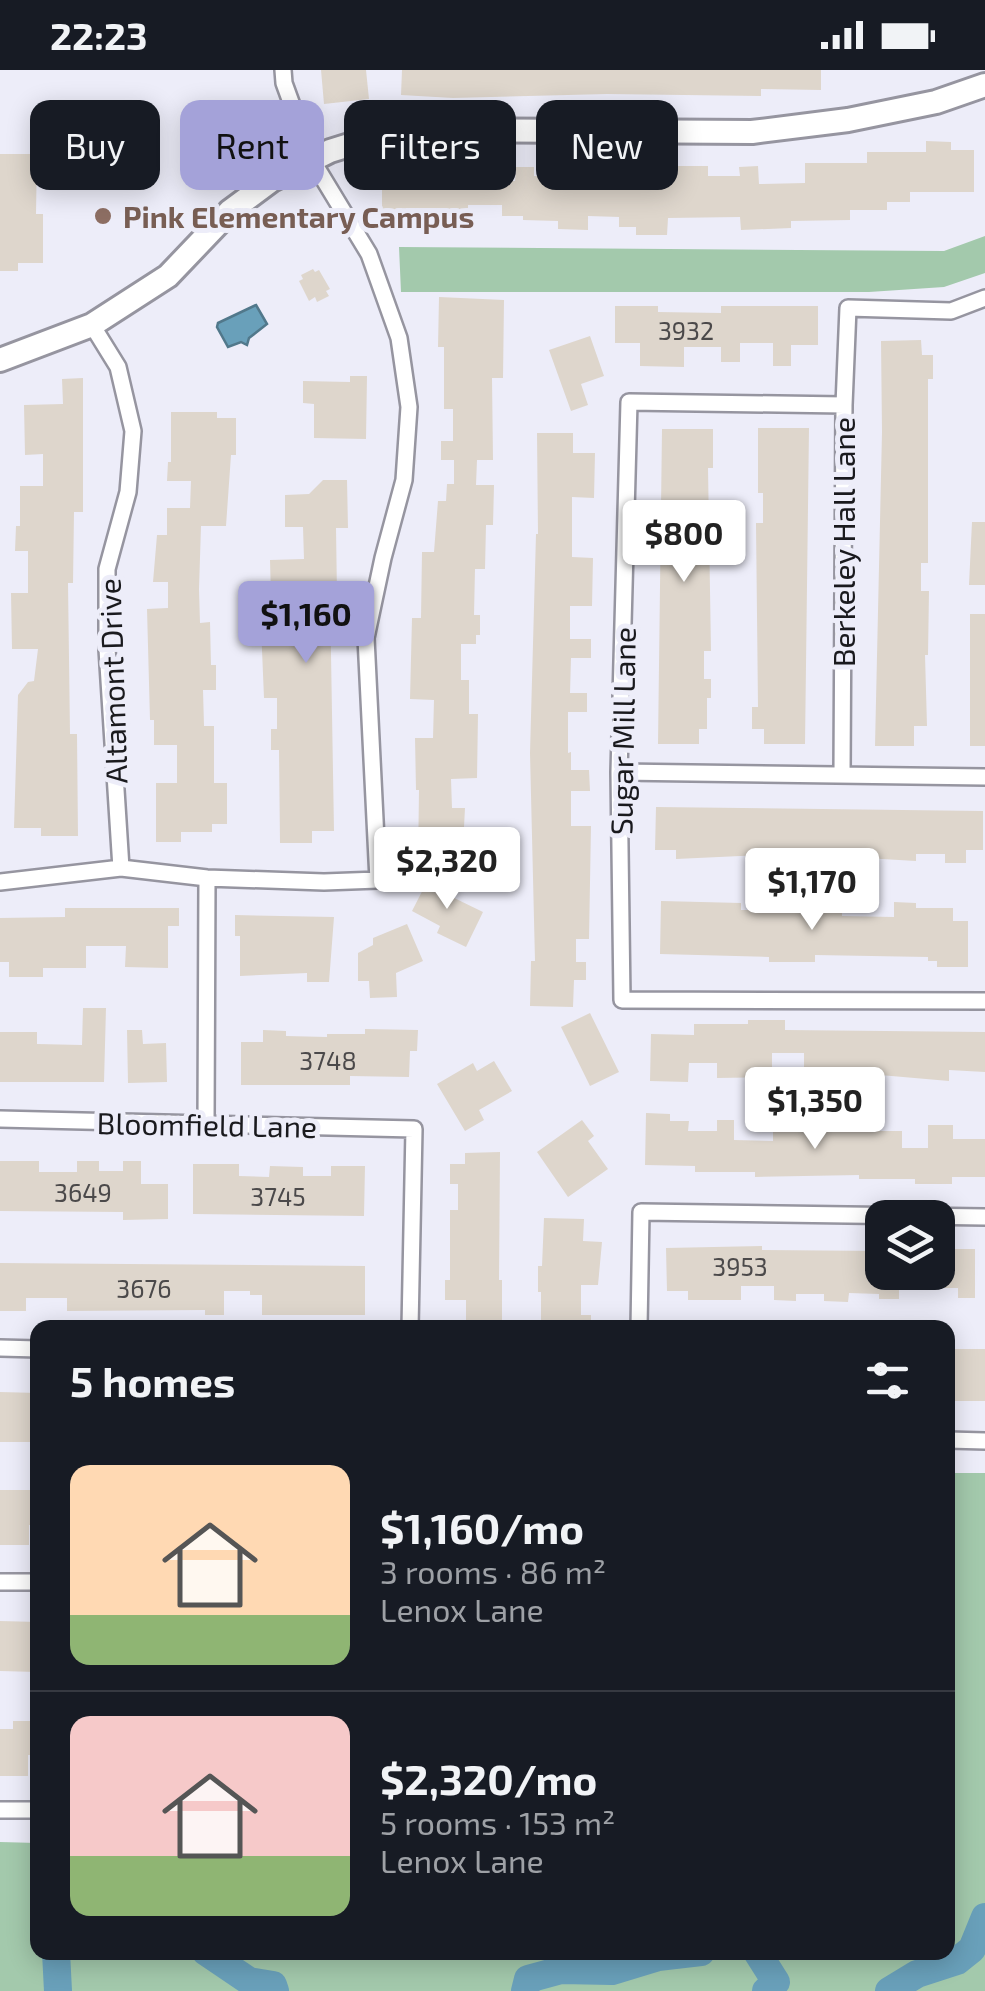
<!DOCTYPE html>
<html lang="en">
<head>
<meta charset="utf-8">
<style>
  body { margin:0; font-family:"Exo 2",sans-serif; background:#242831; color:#f1f3f6; height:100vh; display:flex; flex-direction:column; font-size:38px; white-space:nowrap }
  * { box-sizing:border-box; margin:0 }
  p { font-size:32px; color:#9ea1a6 }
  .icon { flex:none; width:55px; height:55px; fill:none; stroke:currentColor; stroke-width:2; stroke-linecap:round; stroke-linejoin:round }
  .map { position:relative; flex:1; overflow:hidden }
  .side { position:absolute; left:30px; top:1250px; width:925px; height:640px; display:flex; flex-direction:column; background:#171b24; border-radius:20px; box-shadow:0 5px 25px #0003 }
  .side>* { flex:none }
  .top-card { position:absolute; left:30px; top:30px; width:925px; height:90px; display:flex; gap:20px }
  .controls { position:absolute; left:865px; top:1130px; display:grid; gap:20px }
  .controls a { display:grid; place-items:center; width:90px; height:90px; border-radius:20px; background:#171b24; box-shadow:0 5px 25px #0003; font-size:50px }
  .price { position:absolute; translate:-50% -85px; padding:0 22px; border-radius:10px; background:#fff; color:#222; font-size:32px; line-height:65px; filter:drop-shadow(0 2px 5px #0008) }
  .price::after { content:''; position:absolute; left:50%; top:60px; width:30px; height:22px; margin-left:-15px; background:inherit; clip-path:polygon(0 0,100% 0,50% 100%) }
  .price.on { background:#a4a2d9; color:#111 }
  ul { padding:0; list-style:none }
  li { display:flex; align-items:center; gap:30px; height:250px; padding:0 40px }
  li+li { border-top:2px solid #363941 }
  li span { display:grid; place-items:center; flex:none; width:280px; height:200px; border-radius:20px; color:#555 }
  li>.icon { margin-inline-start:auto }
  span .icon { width:120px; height:120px; fill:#fffc; stroke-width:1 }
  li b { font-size:42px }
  h2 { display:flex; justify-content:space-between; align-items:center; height:120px; padding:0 40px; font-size:42px }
  .pill { padding:0 35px; border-radius:20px; background:#171b24; box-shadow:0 5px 25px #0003; font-size:35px; line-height:90px }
  .pill.on { background:#a4a2d9; color:#111 }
  .status { display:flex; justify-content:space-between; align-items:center; height:70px; padding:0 50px; background:#171b24; direction:ltr }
  .status svg { height:28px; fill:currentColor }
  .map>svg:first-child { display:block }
</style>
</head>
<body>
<div class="status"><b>22:23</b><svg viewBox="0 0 49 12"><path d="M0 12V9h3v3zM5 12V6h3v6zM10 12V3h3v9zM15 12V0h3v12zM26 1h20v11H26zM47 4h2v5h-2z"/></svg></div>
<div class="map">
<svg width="985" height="1921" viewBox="0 0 985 1921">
  <rect width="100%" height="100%" fill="#ededf9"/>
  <path fill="#a3c9ac" d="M985,166V203L944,217L869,222H401L399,177L944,181Z
    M948,1403H985V1921H0V1772L37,1773L38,1882H948Z"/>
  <path fill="#69a0ba" stroke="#51788b" stroke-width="2.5" d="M256,235L267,254L249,268L247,275L241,272L228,277L217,257L218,253Z"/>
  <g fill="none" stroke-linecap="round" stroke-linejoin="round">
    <path stroke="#69a0ba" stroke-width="28" d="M56,1882L58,1921
      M206,1882L249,1911L273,1915L275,1921
      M757,1882L776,1912L766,1921
      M525,1921L528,1909L561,1900L612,1901L658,1887L701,1882
      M889,1921L917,1904L957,1891L972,1879L985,1847"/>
  </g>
  <path fill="#ded6cc" d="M321,0H366L369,29L324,34Z
    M402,0H821V20L761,19V26L607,24L453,28L401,25Z
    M926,71L951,72V80H974V122H910V132H887V140H850V150L791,151V158L741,160L740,147L668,148L667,165H636V157H619V147L588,146V160L558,159V151L523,150V146H502V135H468V144H445V138H406V151H382V98H487V111H515L516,97H534V106H559V96H708V106H740L739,97L758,96L759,114L805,113V93H867V82H926Z
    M0,84H37L36,144H43V193H18V201H0Z
    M313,199L315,202L319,200L330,219L326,221L329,226L317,232L315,227L309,231L299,211L303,209L301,205Z
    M439,227L504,230L503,308H492L493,390H477L476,415H494L493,455H486L485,499H475L474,545H480V565H476V574H461V610H469V644H478L477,708L451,709L452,738H465L464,757H479V769H487V794L418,792L419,720H416L415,668H433L434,630L410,629L412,548H421L422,482H434L438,431H446L447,414H454V390H441V371H453V339H444V277H438Z
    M615,236H658V242L721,243V236H818V275H791V296H773V273H740V292H721V277H684V297L640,296V273H615Z
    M590,266L604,306L581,314L588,335L571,341L549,280Z
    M921,270L922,285H933V309H928V493H921V521H929L928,585H925L927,656H914V676H875L882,362L881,271Z
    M350,306H367L366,369L314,368V334L303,333V311L350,312Z
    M83,308V442H74L73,513H68L70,664H77L78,766H41V758H14L18,625L28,612L34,611L38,579H12L11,523H28V481H15L16,456H20V416H43V384L25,385L24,335L63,334L62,309Z
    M171,342H217V348H236V385H231L226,456H201L199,519L200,553L210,552L211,595H216V620H203L204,656H214V713H227V754H212V762H181V772H156V713H177V675H154V650H150L147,539L168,538V512H153L157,465H167V438H190L191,411H167L168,392H171Z
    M758,358H809L805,674H764V659H752V637H758L756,453H763V423H758Z
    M662,359H713V398H708L711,581H704V609H711V628H707V659H699V674H658Z
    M537,363H573V383H595L594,428L572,427V487L593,488L592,536H570V569H591V588H571L570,623H587V642H568V683L571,682V700H589L590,721H571V756H591L589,869H576V892H586V910H574L573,937L530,936L531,891H535L530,683L536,464H538Z
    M323,410H347L348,458H336L337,525H330L334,761H312V773H280L279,680H271V659H277V628H264L261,556L312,553V525L271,526L270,490L304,489L303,457H285V425L309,424Z
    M972,452H985V515H969Z
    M970,544H985V676H970Z
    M656,737L983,741V780H966V793H945V784H916V791L865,788V780L854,779H828V790H808V781H778V790H762V785L676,789V780H655Z
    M430,806L452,817L448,825L483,842L466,877L437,863L440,856L412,841Z
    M661,831L741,833V840H791V837L842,834V846L894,847V832L916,833V838H953V851H968V897H937V891H928V887L815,885V892H769V887L660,884Z
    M65,838H179V856H168V898L125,897L126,876H86V898H43V907H9V892H0V848L65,847Z
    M235,845L334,847L329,912H307V903L240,906V866H235Z
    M407,854L423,891L396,903L397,927L370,928L369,911H358V883L373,875V868Z
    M83,938H106L104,1012H0V962H37V974L82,975Z
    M590,943L619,1002L590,1016L561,957Z
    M748,950H785V960L985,962V1002L949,1000V1011L880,1005L879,1012L824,1011V1004H804V983H772V1007L717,1008V993H689L688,1012L650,1011L651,964L694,965V954H748Z
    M365,959L418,960L417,981H410L409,1007L350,1006V1015H241V972H263V960L286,961V966L327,967V964H365Z
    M127,960H142L143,974L166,973L167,1012L128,1013Z
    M494,991L512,1021L479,1040L484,1050L465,1061L437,1014L473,993L477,1001Z
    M646,1043L670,1044V1051H689L688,1061H717V1050H734V1070L773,1071V1056L810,1057V1054H847V1061H902V1078H928V1055H953V1069H985V1107H952V1114H915V1109H859V1105L755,1107V1102H695V1096L645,1095Z
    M582,1050L594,1066L588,1071L608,1099L568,1127L537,1082Z
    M500,1082L499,1210H502V1255H466V1230H445V1210H450V1140H458V1114H450V1094H465V1083Z
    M0,1091H39V1102H77V1091H99V1101H123V1091H141V1114H168V1149L123,1150V1142L0,1141Z
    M193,1094H239V1106L269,1107L270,1096L303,1097V1106H331V1096H365L364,1146L193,1144Z
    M544,1148L584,1149L583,1171L602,1172L598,1215H581V1245H591V1258H541V1222H538V1196H542Z
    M762,1176V1180L882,1181V1202H938V1179H975V1228H958V1218H899V1229H879V1224L849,1223L848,1232L824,1231V1224H796V1231L774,1230V1216H741V1230H688V1221H667L666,1178Z
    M0,1193L365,1196V1245H262V1225H250V1221H224V1245H205V1240L67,1241V1228H26V1241H0Z
    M952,1279H985V1331H952Z
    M0,1322L38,1323V1372H0Z
    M0,1420H36V1455H29V1475H0Z
    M0,1551L38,1552L37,1602L0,1601Z
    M13,1651H35L34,1685H28V1706H0V1659H13Z"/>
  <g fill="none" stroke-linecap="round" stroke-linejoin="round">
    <g stroke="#9695a0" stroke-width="20">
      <path id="street" d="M92,255L118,297L133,361L128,422L107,499V579L121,798
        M844,335L629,332L619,702L622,930L985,931
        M619,702L985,707
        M842,705L844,335L848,238L951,241L985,228
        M0,812L121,798L207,808L324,812L378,810L366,568L383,488L404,410L409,337L399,268L369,184L312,90L284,13L283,0
        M0,1049L414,1059L410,1258
        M206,1054L207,808
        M639,1258L641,1142L985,1147
        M0,1278L38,1279
        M948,1370L985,1371
        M0,1512H38
        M0,1740H38"/>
    </g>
    <g stroke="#9695a0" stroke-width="28">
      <path id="secondary" d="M0,290L92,255L168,206L230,141L272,110L330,81L394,61L411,60L752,62L848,50L936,32L985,15"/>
    </g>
    <use href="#street" stroke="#fff" stroke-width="15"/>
    <use href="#secondary" stroke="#fff" stroke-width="22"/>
  </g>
  <circle fill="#8d6e63" stroke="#ededf9" stroke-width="4" cx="103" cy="146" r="10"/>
  <g text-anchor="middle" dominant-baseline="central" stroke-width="10" stroke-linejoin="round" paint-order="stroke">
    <g font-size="25" fill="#4b494a">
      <text x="686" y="260">3932</text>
      <text x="328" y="990">3748</text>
      <text x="83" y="1122">3649</text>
      <text x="278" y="1126">3745</text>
      <text x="740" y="1196">3953</text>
      <text x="144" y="1218">3676</text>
    </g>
    <g font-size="30" font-weight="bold" fill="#785e54" stroke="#ededf9" text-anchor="start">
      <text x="123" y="146">Pink Elementary Campus</text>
    </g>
    <g font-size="30" fill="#1a1a1e" stroke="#ededf9">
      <text transform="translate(843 472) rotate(-90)">Berkeley Hall Lane</text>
      <text transform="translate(112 611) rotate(-92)">Altamont Drive</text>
      <text transform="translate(622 661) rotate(-89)">Sugar Mill Lane</text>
      <text transform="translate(207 1054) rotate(1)">Bloomfield Lane</text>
    </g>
  </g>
</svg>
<div class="controls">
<a><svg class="icon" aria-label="layers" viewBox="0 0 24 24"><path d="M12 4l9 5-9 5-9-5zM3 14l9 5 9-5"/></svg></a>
</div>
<b class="price" style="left:684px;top:515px">$800</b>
<b class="price on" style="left:306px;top:596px">$1,160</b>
<b class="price" style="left:447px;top:842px">$2,320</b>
<b class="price" style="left:812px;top:863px">$1,170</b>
<b class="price" style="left:815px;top:1082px">$1,350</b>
<div class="top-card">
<a class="pill">Buy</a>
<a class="pill on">Rent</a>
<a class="pill">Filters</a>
<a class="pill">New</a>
</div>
<section class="side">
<h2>5 homes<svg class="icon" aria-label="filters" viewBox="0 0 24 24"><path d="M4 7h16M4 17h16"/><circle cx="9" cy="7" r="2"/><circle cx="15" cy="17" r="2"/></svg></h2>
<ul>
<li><span style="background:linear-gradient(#ffd9b3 75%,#8fb573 0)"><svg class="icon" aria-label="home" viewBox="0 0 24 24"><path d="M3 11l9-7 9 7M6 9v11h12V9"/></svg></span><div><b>$1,160/mo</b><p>3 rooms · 86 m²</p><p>Lenox Lane</p></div></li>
<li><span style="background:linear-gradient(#f6c9c9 70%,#8fb573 0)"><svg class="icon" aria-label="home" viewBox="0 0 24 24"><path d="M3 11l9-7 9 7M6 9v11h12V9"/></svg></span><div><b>$2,320/mo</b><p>5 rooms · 153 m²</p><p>Lenox Lane</p></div></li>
</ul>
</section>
</div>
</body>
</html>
